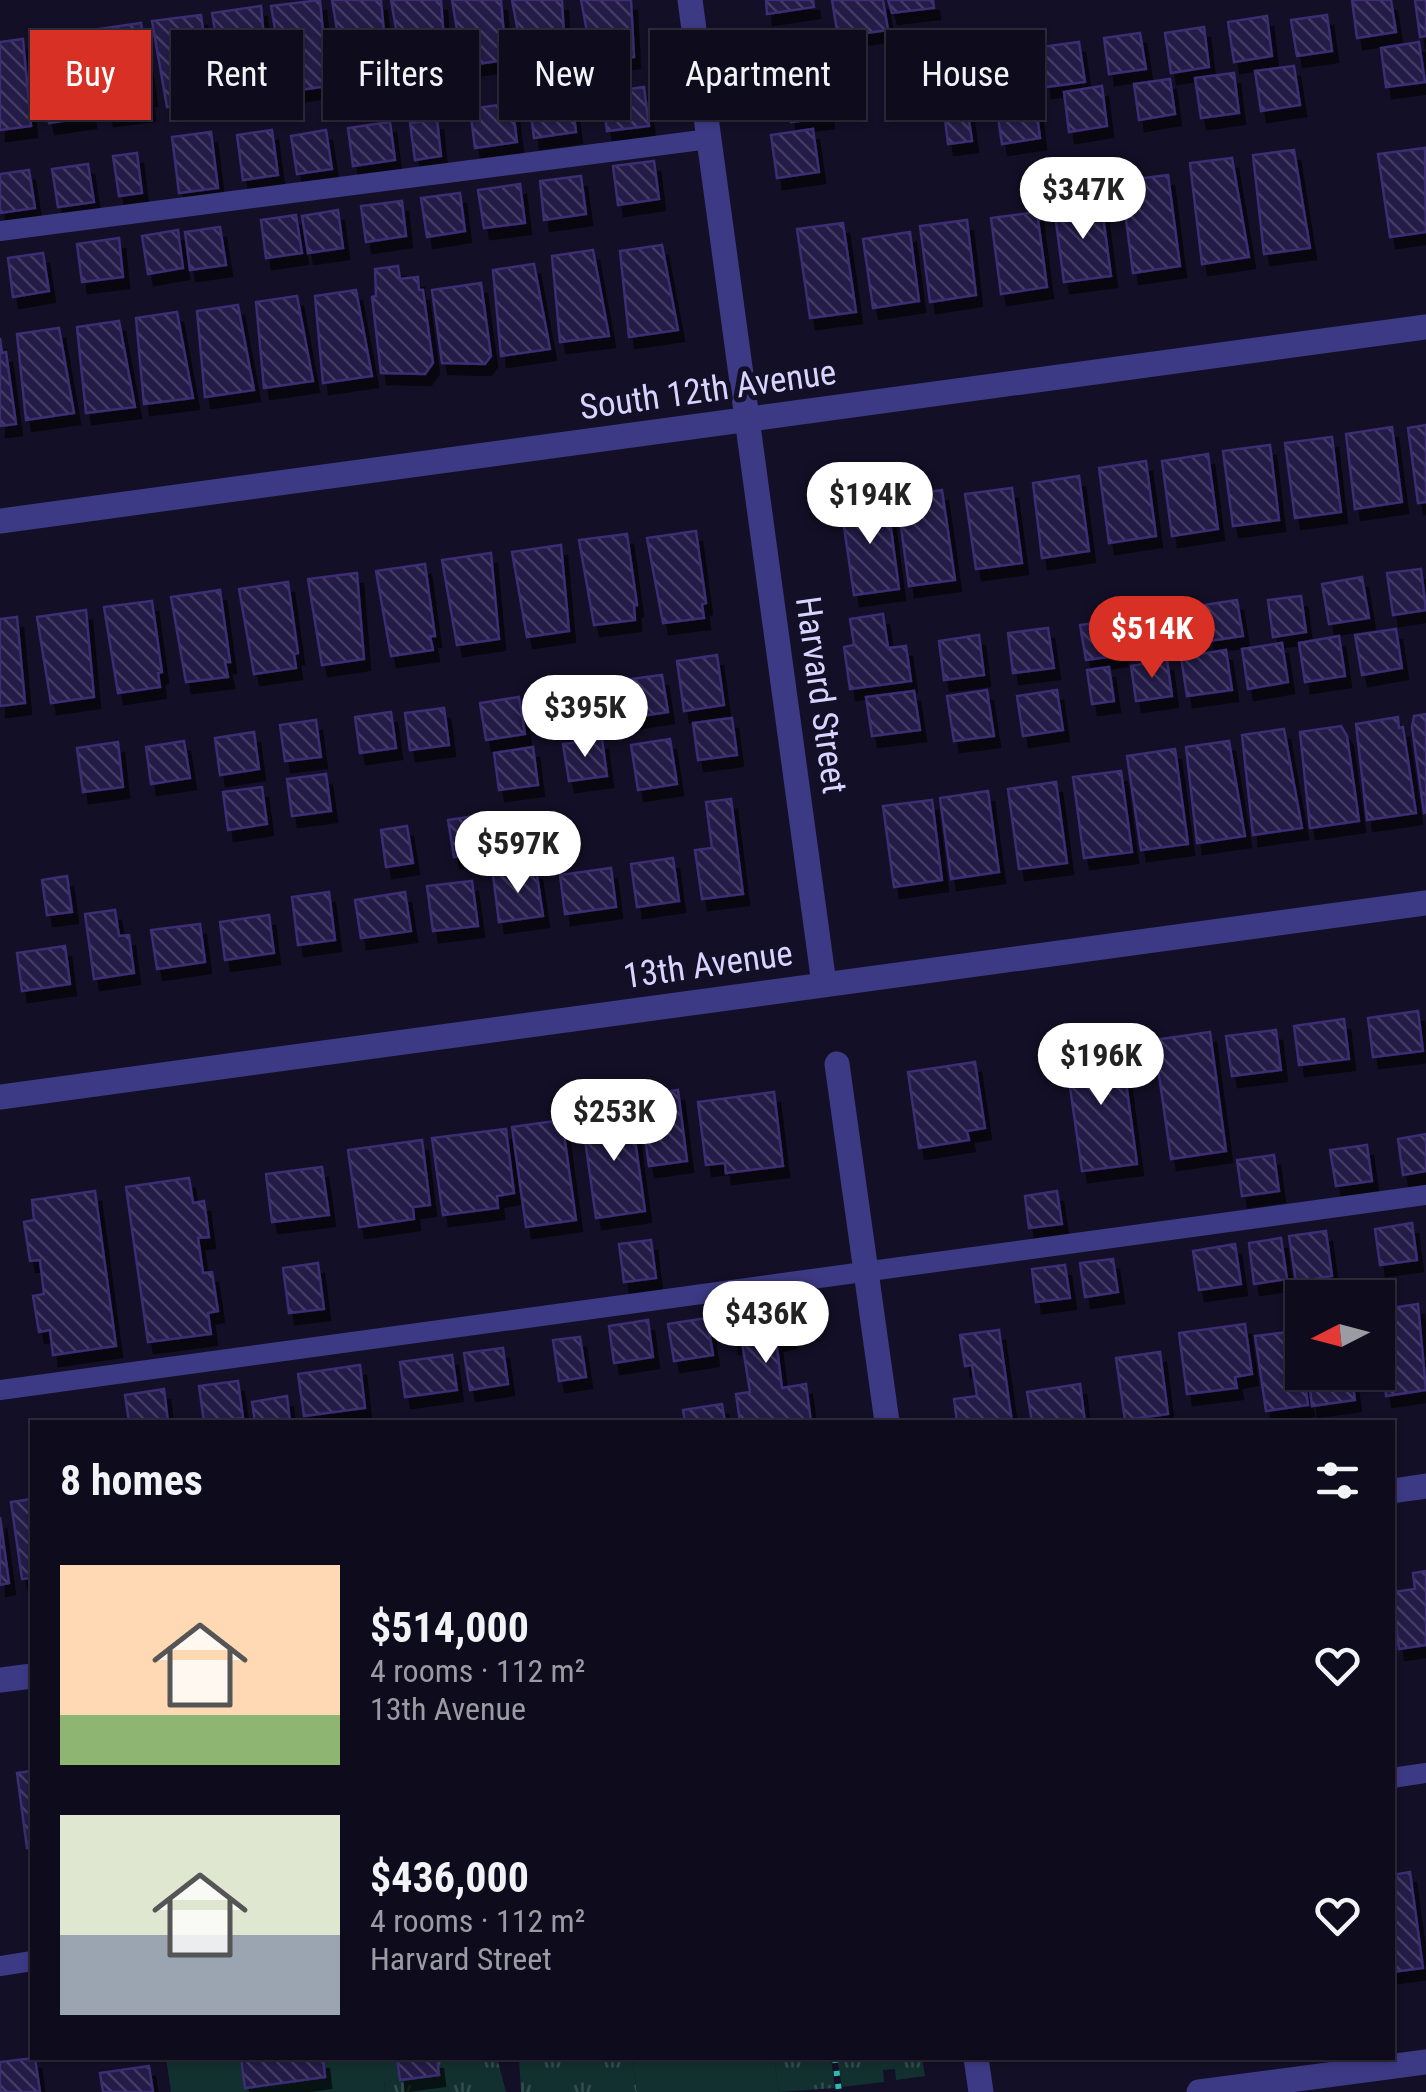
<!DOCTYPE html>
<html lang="en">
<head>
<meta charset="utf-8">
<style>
  body { margin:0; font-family:"Roboto Condensed",sans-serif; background:#1c1929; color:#f1f3f6; height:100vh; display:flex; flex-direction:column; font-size:38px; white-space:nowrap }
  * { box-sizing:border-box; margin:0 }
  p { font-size:32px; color:#9b9ba3 }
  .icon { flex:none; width:55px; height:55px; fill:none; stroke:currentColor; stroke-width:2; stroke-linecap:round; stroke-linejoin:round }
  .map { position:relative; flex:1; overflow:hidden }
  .sheet { position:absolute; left:30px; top:1420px; width:1365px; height:640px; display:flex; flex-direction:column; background:#0e0b1c; border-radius:0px; box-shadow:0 2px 8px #0004,0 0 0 2px #2e2b3b }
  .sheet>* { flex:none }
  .hud { position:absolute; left:30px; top:30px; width:1368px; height:90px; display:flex; gap:20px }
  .needle { width:65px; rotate:264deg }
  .controls { position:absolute; left:1285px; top:1280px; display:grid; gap:20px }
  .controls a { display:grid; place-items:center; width:110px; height:110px; border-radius:0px; background:#0e0b1c; box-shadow:0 2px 8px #0004,0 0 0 2px #2e2b3b; font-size:50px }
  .price { position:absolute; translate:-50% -85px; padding:0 22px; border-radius:35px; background:#fff; color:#222; font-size:32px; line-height:65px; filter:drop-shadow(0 2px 5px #0008) }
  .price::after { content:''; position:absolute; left:50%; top:60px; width:30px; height:22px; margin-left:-15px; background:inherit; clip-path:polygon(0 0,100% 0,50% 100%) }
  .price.active { background:#d93025; color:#fff }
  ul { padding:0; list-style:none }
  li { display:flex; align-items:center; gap:30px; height:250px; padding:0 30px }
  li span { display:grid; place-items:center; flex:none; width:280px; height:200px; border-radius:0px; color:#555 }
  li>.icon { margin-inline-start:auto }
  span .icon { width:120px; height:120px; fill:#fffc; stroke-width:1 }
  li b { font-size:42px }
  h2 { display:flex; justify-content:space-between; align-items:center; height:120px; padding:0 30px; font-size:42px }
  .pill { padding:0 35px; border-radius:0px; background:#0e0b1c; box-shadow:0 2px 8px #0004,0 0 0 2px #2e2b3b; font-size:35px; line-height:90px }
  .pill.active { background:#d93025; color:#fff }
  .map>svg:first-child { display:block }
</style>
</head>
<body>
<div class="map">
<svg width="1426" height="2092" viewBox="0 0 1426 2092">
  <defs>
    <pattern id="grass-tufts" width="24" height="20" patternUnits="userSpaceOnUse" patternTransform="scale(2.5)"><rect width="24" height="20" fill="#12302f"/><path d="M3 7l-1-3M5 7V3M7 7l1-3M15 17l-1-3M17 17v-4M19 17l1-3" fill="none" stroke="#344d4e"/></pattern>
    <pattern id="building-back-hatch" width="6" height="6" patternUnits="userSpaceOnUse" patternTransform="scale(2.5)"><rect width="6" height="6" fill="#241b47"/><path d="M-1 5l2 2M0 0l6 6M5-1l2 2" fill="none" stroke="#433b63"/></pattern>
    <filter id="shadow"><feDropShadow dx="6" dy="11" stdDeviation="0" flood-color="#0009"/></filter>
  </defs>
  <rect width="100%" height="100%" fill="#130f26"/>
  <path fill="url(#grass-tufts)" d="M437,2058H497L506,2092H386L384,2082L438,2075Z
    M519,2058H632L637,2092H521Z
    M774,2058H831L835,2088L779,2092Z
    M837,2058H922L925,2076L896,2080L895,2069L883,2070L884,2082L842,2087Z"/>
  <path fill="#12302f" d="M166,2058H241L245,2088L325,2077L323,2058H397L400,2080L384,2083L386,2092H171Z
    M632,2058H774L779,2092H637Z"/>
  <path fill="url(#building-back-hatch)" stroke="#3b2d73" stroke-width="2.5" filter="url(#shadow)" d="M320,0L328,86L286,92L271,6Z
    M332,0H381L388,77L346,83Z
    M391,0H441L446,69L404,75Z
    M452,0H501L506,60L463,66Z
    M512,0H562L565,53L523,59Z
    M581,0H631L634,57L593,63Z
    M766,0H813L814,7L767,14Z
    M832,0H883L888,30L838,37Z
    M888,0H933L934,8L892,13Z
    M1352,0H1391L1396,32L1357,38Z
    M1415,0H1426V36L1420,37Z
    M261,6L269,93L227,99L212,13Z
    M201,15L211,86L207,87L209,101L167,107L152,21Z
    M1327,15L1332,51L1297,56L1291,20Z
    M1267,16L1272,56L1234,62L1228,22Z
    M141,23L151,95H147L149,110L108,115L92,30Z
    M1204,27L1209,67L1171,73L1165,33Z
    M83,31L93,102L88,103L90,117L49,123L34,37Z
    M1140,33L1146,69L1109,74L1104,38Z
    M23,39L31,126L0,130V42Z
    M1079,42L1085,82L1046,87L1041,47Z
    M1419,42L1425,82L1386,87L1381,48Z
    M1017,50L1023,90L985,96L979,56Z
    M953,60L959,98L924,103L918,65Z
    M854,64L858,98L835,101L830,67Z
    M1294,66L1300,105L1261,111L1255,71Z
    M1234,73L1239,113L1201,118L1195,78Z
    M1170,79L1175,114L1139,120L1134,84Z
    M823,82L828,117L791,122L786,88Z
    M1102,86L1107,126L1069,132L1064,92Z
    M644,87L649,126L607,131L602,93Z
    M571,94L576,132L534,138L529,99Z
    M1035,98L1040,138L1002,144L996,104Z
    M512,103L517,142L475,148L470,109Z
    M967,106L972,141L948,144L944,110Z
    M437,119L441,156L415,160L410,123Z
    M390,122L395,160L353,166L348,128Z
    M813,129L819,172L777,178L771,135Z
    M272,130L278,175L243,180L237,135Z
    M326,130L332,169L297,174L291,136Z
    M211,132L218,188L179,193L172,137Z
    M1425,148L1426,232L1390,237L1378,154Z
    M1294,150L1310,248L1264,254L1253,155Z
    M137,153L142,193L119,196L113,156Z
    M1232,158L1249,257L1202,264L1190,163Z
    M654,161L659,199L618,205L613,166Z
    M88,164L94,202L58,207L52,169Z
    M29,170L35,208L0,213V174Z
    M1168,175L1180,266L1133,273L1121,181Z
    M581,176L586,214L544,220L540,181Z
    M520,184L525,223L484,228L478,190Z
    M460,193L465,231L427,237L421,198Z
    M402,201L406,236L366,242L361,206Z
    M1101,201L1111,276L1064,282L1054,207Z
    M338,210L343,248L308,253L302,216Z
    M1037,212L1047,287L1001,294L991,218Z
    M296,215L302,253L266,258L261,220Z
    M967,220L976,295L930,302L920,226Z
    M843,223L856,312L810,318L797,229Z
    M220,227L226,265L190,270L185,232Z
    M178,230L183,268L148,274L142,236Z
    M910,232L919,301L873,308L863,239Z
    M119,238L123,277L82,282L77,244Z
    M662,245L678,330L629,337L620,251Z
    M593,250L609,336L560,342L552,256Z
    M43,253L49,291L13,297L8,258Z
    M534,264L550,349L501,356L493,270Z
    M398,266L400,279L418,277L419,290H423L433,363L425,374L381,373L372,297L376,296L375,269Z
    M481,283L491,356L485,364L442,363L432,290Z
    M356,290L372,376L323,383L315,296Z
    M297,296L313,381L264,388L256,302Z
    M238,305L254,390L205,397L197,311Z
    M177,312L193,398L144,404L136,318Z
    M119,321L135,407L86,413L77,327Z
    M59,328L74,413L26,420L17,334Z
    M0,338L2,353L6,352L16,424L0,426Z
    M1426,425V502L1418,503L1408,428Z
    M1392,427L1402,502L1355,509L1346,434Z
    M1332,437L1341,512L1295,518L1285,443Z
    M1270,445L1279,520L1233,526L1223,451Z
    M1208,454L1218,529L1172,536L1162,461Z
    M1146,461L1156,536L1109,543L1099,468Z
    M1079,476L1089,551L1042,558L1033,483Z
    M1012,488L1022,563L976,569L965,494Z
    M942,490L955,580L909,586L897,497Z
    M887,499L899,589L854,595L841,506Z
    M696,531L706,603L702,604L704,618L663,623L647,538Z
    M627,534L637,605L634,606L635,620L594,625L579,540Z
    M561,545L569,631L527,637L512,552Z
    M491,553L499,639L457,645L442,560Z
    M425,564L435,636H430L433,650L391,656L376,571Z
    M1421,569L1426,610L1393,615L1387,573Z
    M357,573L364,659L322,665L308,579Z
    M1362,577L1369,618L1329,624L1322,584Z
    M288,582L298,653L294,654L296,668L254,674L239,589Z
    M220,590L230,662H225L228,677L186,682L171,597Z
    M1301,596L1306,632L1273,637L1268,600Z
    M1237,600L1243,636L1209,641L1204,605Z
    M152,601L162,672L158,673L160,687L118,693L104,607Z
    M1176,603L1181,645L1145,650L1139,608Z
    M86,610L94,697L51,703L37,617Z
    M883,614L888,648L906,646L911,681L850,689L844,647L854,645L850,619Z
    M17,617L25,703L0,706V619Z
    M1117,620L1122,655L1086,660L1080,625Z
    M1048,628L1054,668L1013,673L1008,633Z
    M1396,629L1402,668L1362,675L1355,635Z
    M979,635L984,675L944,680L939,641Z
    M1339,636L1345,676L1305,682L1299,643Z
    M1282,643L1288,682L1248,689L1242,649Z
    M1226,650L1232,690L1187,696L1181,657Z
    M717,655L724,705L684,711L677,661Z
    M1167,660L1172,696L1136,701L1131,666Z
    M1109,667L1114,701L1092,704L1087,670Z
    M662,675L668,712L629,718L623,680Z
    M987,690L994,736L954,741L947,696Z
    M1057,690L1063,730L1023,736L1017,696Z
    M596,691L601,728L562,734L557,697Z
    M914,691L920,730L872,736L866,697Z
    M519,697L525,734L486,740L480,703Z
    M444,708L449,745L410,750L405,713Z
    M391,712L396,748L360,753L355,717Z
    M1426,714V812L1424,813L1412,727L1414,716Z
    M1398,717L1399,728L1403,727L1416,813L1367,820L1356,724Z
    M732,718L737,755L698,760L693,723Z
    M316,720L321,757L285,761L280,725Z
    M1341,726L1347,736L1359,821L1310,828L1300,732Z
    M1284,729L1302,828L1253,835L1242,735Z
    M254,732L259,769L220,775L215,738Z
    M602,739L607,776L569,781L563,744Z
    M670,739L677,784L638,790L631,745Z
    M184,741L190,778L151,784L146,747Z
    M1229,741L1245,836L1197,843L1186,747Z
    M118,742L123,787L83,792L77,748Z
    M533,747L538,785L499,790L494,753Z
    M1175,749L1188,844L1141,850L1127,756Z
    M1121,771L1132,852L1084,858L1073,777Z
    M326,774L331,811L292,816L287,779Z
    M1056,782L1067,863L1019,869L1008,789Z
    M262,787L267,824L228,830L223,792Z
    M988,791L999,872L951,879L940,798Z
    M731,799L743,894L702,899L695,850L712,848L706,802Z
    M932,800L942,880L894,887L883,806Z
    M475,816L480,853L454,857L448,820Z
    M407,826L413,863L386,867L381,830Z
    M673,858L679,901L637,907L631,864Z
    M611,868L616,907L565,914L560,875Z
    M536,869L543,916L499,922L493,875Z
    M67,876L72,912L47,915L42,880Z
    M472,881L478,926L433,931L427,886Z
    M329,892L335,940L298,945L292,897Z
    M405,892L411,931L361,938L355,900Z
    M115,910L119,936L129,935L134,973L94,979L85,914Z
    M269,915L274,953L225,960L220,922Z
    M200,924L205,962L157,969L151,930Z
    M65,946L70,984L22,991L17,953Z
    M1418,1011L1423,1051L1373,1057L1368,1018Z
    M1344,1019L1349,1059L1299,1065L1294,1026Z
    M1276,1030L1281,1070L1232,1076L1226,1036Z
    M1210,1032L1226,1151L1171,1159L1154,1040Z
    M1121,1045L1137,1164L1082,1171L1065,1052Z
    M975,1062L985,1128L967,1131L969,1140L919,1148L908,1072Z
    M678,1090L687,1161L649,1166L639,1096Z
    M774,1092L783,1166L726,1173L725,1163L706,1165L698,1102Z
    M631,1111L645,1211L596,1218L582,1118Z
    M562,1120L576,1220L526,1227L512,1127Z
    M506,1129L514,1193L497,1196L498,1208L443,1215L432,1138Z
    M1426,1134V1171L1403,1175L1398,1139Z
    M422,1140L430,1205L413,1207L414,1219L359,1227L348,1150Z
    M1367,1145L1372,1181L1336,1186L1330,1150Z
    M1274,1155L1279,1191L1242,1196L1237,1160Z
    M322,1167L329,1215L272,1222L266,1174Z
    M189,1178L193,1203L204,1201L209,1237L198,1238L203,1273L212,1272L218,1311L208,1313L211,1334L148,1342L126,1187Z
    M95,1191L116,1346L53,1355L50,1330L39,1332L33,1296L44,1294L40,1260L30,1261L24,1222L34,1220L32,1200Z
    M1057,1191L1062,1224L1029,1228L1025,1196Z
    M1412,1223L1417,1260L1380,1265L1375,1229Z
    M1326,1231L1332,1276L1296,1282L1289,1236Z
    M1281,1238L1287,1279L1254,1284L1249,1243Z
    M651,1240L656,1278L624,1282L619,1244Z
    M1235,1244L1241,1284L1199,1290L1193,1251Z
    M1113,1259L1118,1292L1085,1297L1080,1263Z
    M318,1263L324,1309L289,1313L283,1268Z
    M1065,1265L1070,1298L1036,1302L1032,1269Z
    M785,1301L790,1337L776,1340L782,1388L806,1384L811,1422H740L736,1394L750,1392L742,1342L733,1343L728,1309Z
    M1418,1304L1426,1390L1386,1396L1378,1310Z
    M707,1318L713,1355L674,1361L668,1324Z
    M648,1320L653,1357L614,1363L609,1326Z
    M1245,1324L1252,1374L1235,1377L1237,1388L1187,1394L1179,1333Z
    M999,1330L1012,1422H957L954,1399L977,1396L972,1365L965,1366L960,1335Z
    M1298,1331L1308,1405L1266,1411L1255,1336Z
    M580,1337L586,1377L559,1381L553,1340Z
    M503,1348L508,1384L470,1390L464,1353Z
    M1160,1352L1168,1414L1125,1420L1116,1358Z
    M452,1355L457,1390L405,1397L400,1362Z
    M360,1365L365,1408L304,1416L298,1374Z
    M1308,1372H1351L1355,1400L1312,1406Z
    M238,1381L243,1418L204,1422L199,1386Z
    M1080,1384L1085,1422H1032L1027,1392Z
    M164,1389L168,1422H129L125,1395Z
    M287,1396L290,1422H255L252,1402Z
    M722,1404L725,1422H685L683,1410Z
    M32,1499V1578L22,1579L11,1502Z
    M0,1517L9,1583L0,1585Z
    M1426,1571V1645L1399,1649L1392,1592L1415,1589L1413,1573Z
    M32,1771V1847L27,1848L17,1773Z
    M1410,1872L1423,1968L1392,1972V1875Z
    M35,2058L40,2092H0V2062Z
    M241,2058H323L325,2077L245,2088Z
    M397,2058H437L439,2075L400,2080Z
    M149,2066L153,2092H103L100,2073Z"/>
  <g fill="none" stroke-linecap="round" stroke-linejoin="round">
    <path stroke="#2fb8b0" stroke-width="6" stroke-dasharray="5 8" stroke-linecap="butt" d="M835,2058L839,2092"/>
    <path stroke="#3d3a85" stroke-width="20" d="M0,231L709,139
      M0,1390L1426,1195
      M1392,1778L1426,1773
      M0,1966L32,1961"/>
    <path stroke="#3d3a85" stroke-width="25" d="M690,0L824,984
      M0,521L1426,327
      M837,1064L887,1422
      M0,1097L1426,903
      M1392,1491L1426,1486
      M0,1680L32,1676
      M976,2058L981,2092
      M1199,2092L1426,2062"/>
  </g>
  <g text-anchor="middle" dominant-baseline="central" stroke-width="10" stroke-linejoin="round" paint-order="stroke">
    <g font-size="35" fill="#d9d4ff" stroke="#130f26">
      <text transform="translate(708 390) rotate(-8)">South 12th Avenue</text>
      <text transform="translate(821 695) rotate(82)">Harvard Street</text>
      <text transform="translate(708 965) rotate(-8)">13th Avenue</text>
    </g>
  </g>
</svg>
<div class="controls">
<a><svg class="needle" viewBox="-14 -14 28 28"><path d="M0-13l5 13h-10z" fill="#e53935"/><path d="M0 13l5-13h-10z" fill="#9b9ba3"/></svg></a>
</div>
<b class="price" style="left:1083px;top:242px">$347K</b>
<b class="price" style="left:870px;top:547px">$194K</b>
<b class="price active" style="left:1152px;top:681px">$514K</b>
<b class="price" style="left:585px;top:760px">$395K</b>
<b class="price" style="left:518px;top:896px">$597K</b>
<b class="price" style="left:1101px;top:1108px">$196K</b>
<b class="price" style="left:614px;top:1164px">$253K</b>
<b class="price" style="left:766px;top:1366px">$436K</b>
<div class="hud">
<a class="pill active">Buy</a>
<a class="pill">Rent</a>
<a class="pill">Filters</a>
<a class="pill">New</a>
<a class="pill">Apartment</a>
<a class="pill">House</a>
</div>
<section class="sheet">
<h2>8 homes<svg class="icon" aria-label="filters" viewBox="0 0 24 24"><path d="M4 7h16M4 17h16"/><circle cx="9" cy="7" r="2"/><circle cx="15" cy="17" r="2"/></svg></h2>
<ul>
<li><span style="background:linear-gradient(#ffd9b3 75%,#8fb573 0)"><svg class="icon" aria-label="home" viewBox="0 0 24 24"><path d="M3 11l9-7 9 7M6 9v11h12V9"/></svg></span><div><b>$514,000</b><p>4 rooms · 112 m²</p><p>13th Avenue</p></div><svg class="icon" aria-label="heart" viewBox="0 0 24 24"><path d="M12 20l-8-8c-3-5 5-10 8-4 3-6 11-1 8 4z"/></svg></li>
<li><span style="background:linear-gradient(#dfe7d0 60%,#9aa5b1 0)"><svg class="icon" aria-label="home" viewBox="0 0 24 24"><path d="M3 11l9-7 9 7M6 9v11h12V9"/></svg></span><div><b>$436,000</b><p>4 rooms · 112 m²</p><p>Harvard Street</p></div><svg class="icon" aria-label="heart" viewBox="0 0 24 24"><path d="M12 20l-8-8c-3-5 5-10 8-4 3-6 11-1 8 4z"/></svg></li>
</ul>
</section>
</div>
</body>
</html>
